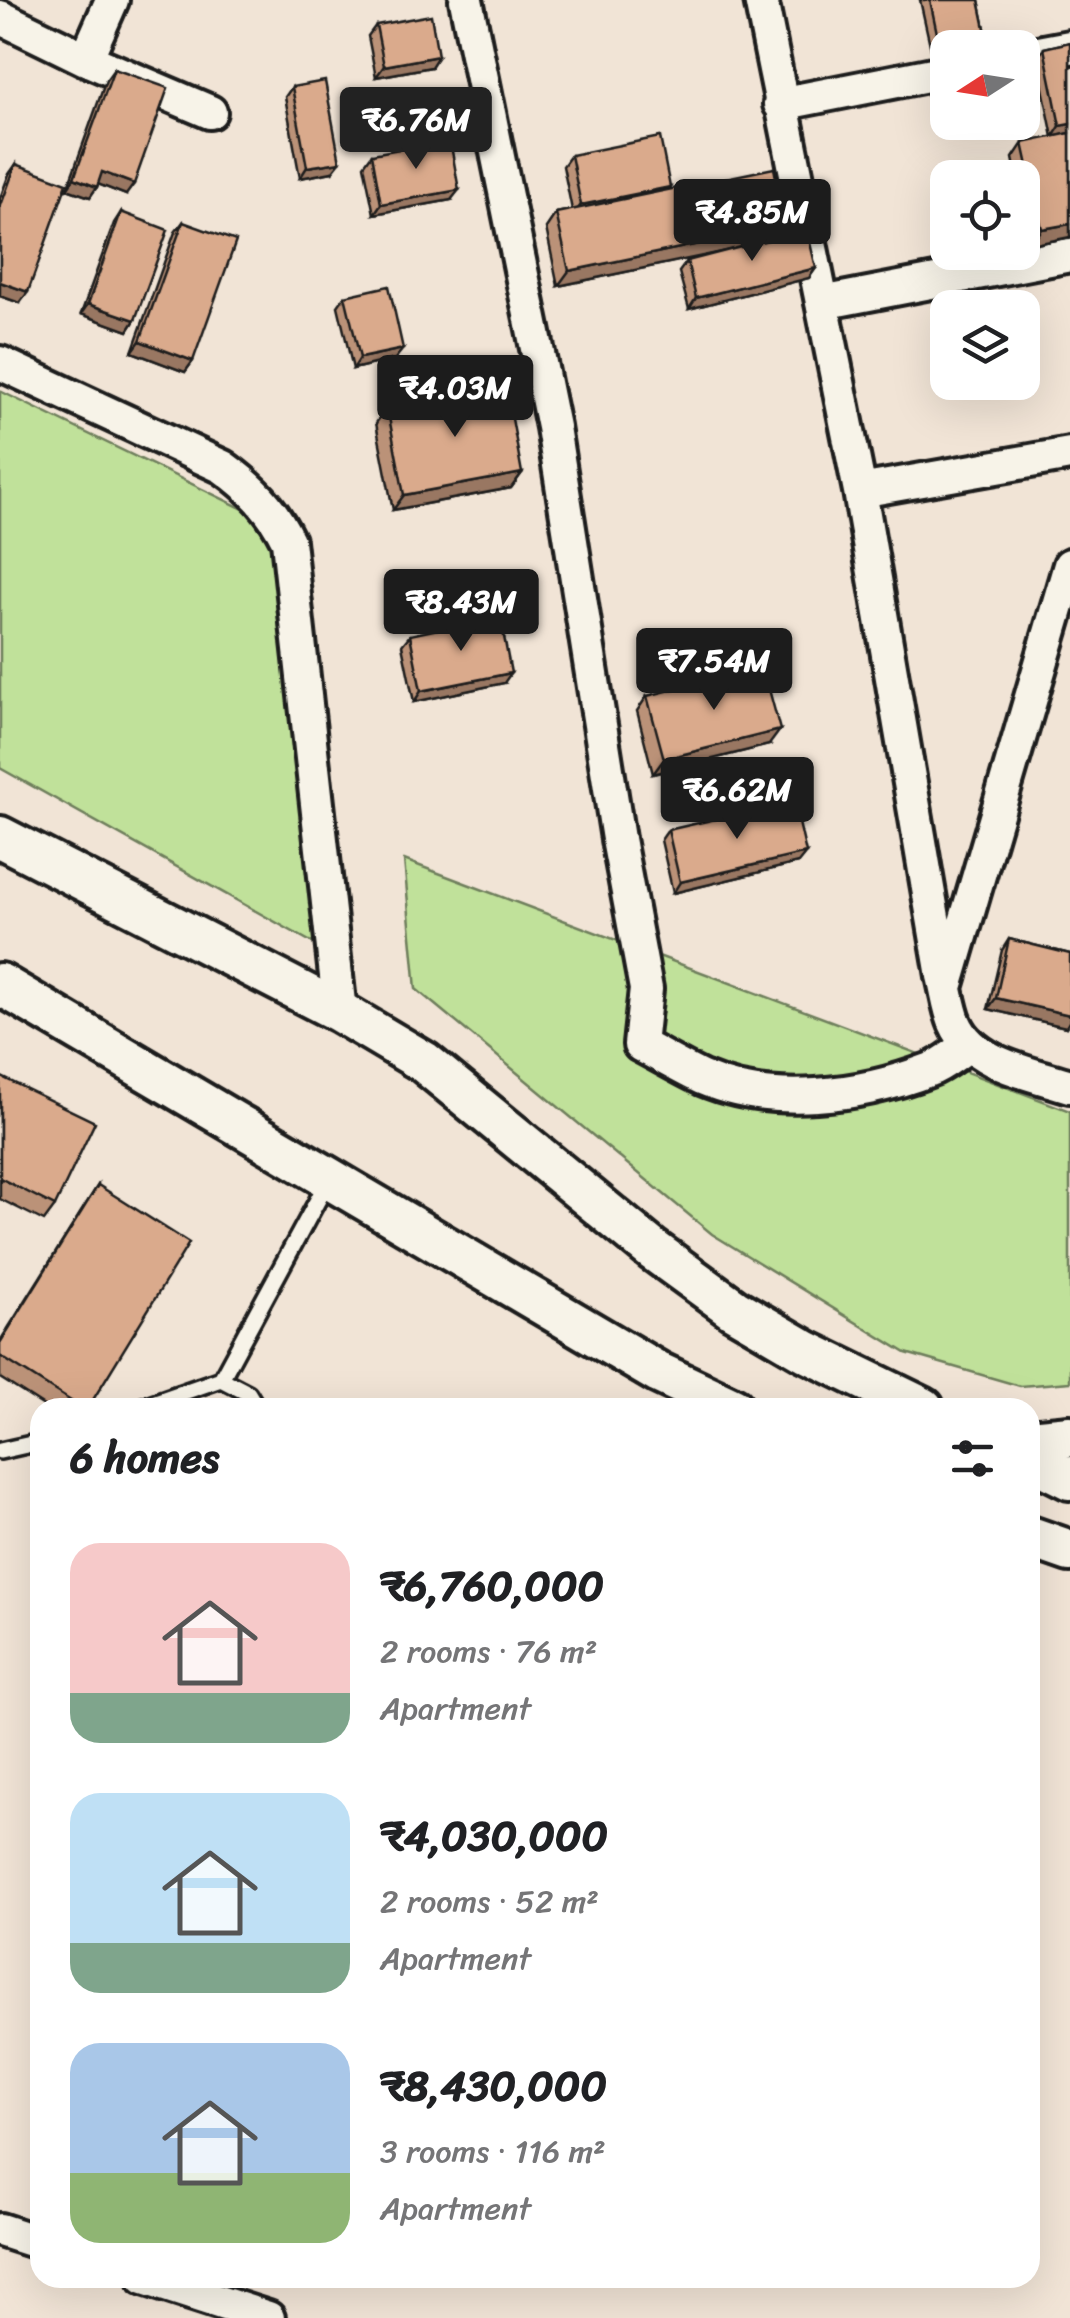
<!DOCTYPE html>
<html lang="en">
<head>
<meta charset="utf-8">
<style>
  body { margin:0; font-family:Sriracha,sans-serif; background:#f6f6f6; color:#202124; height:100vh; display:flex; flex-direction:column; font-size:38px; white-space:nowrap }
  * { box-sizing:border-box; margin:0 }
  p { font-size:32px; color:#757577 }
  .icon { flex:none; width:55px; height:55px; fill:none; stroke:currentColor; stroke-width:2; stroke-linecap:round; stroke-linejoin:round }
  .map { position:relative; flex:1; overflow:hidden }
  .details { position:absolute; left:30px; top:1398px; width:1010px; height:890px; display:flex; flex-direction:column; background:#fff; border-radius:30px; box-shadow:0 10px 40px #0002 }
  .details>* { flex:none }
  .needle { width:65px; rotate:258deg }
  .buttons { position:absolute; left:930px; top:30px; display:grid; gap:20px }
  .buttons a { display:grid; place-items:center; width:110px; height:110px; border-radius:20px; background:#fff; box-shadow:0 10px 40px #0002; font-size:50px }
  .price { position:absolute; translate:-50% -85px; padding:0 22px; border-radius:10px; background:#1c1c1c; color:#fff; font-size:32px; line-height:65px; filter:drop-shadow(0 2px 5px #0008) }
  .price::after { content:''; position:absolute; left:50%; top:60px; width:30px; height:22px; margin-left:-15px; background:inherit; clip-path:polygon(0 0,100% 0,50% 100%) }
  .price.current { background:#222; color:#fff }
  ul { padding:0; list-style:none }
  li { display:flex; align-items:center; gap:30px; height:250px; padding:0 40px }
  li span { display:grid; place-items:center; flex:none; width:280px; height:200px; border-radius:30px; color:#555 }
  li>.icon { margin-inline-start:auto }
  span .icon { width:120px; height:120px; fill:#fffc; stroke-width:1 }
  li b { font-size:42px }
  h2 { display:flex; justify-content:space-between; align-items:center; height:120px; padding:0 40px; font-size:42px }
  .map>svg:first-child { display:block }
</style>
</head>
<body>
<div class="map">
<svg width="1070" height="2318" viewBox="0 0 1070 2318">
  <rect width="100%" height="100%" fill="#f1e4d6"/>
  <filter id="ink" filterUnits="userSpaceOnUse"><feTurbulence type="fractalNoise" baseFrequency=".01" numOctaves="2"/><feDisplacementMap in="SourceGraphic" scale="20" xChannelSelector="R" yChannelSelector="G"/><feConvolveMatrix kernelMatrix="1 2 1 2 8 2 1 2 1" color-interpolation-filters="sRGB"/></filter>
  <g filter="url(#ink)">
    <path fill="#c0e19a" stroke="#6e7e5b" stroke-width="2.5" d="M0,391L266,520L347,962L0,768Z
      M404,860L1070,1111V1382L1020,1386L906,1353L712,1234L416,989Z"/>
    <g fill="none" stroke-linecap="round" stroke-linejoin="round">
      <g stroke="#1c1c1c" stroke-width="22">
        <path id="service" d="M221,1379L248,1393L257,1408
          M138,1408L221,1379L328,1181
          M0,1451L40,1442"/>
      </g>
      <g stroke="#1c1c1c" stroke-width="40">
        <path id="minor" d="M466,0L553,427L618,839L646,989L640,1045C661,1056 681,1068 702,1078C772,1108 861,1096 929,1070C943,1065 956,1053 969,1045
          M761,0L860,491L943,976C947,991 949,1009 955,1023C973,1065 1031,1073 1070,1086
          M0,17L86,59L210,112
          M1022,56L1070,47
          M86,59L112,0
          M780,104L948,71
          M822,303L1070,255
          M0,363L223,467C252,488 272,508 288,541L340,1012
          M860,491L1070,454
          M947,984L1070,565
          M0,2230L40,2243
          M144,2278L268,2318"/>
      </g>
      <g stroke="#1c1c1c" stroke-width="48">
        <path id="tertiary" d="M0,837L340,1012L424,1062L653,1250L734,1309L806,1351L923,1408
          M0,984L659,1373L733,1408
          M1030,1440L1070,1436
          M1030,1459L1070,1479
          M1030,1537L1070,1551"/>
      </g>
      <use href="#service" stroke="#f7f3e8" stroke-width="15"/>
      <use href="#minor" stroke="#f7f3e8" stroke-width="32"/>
      <use href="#tertiary" stroke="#f7f3e8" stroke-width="40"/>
    </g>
    <path fill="#bb9278" stroke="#1c1c1c" stroke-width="2.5" d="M920,0H979L986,33L979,44L948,48V51L932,54Z
      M376,25L431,67L376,77L368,36Z
      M1070,42V237L1031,245L1022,204V178H1017L1013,158L1023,143L1053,137L1037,59L1044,48Z
      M114,69L126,195L98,184L90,197L67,189L106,80Z
      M292,87L332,172L300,178L285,97Z
      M372,154L451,200L374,214L364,165Z
      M571,155L668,190L777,238L816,268L809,278L689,309L679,272L687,261L725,251L558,286L546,228L556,213L572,210L563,166Z
      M16,164L20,303L0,296V198L9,174Z
      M121,212L135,320L128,331L81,314L114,223Z
      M183,222L193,361L185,372L132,352L175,232Z
      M345,296L395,359L353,369L338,306Z
      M387,407L522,473L511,488L393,510L376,423Z
      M410,635L504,683L414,702L402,645Z
      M647,696L769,745L653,774L637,711Z
      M668,830L798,863L673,893L661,840Z
      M1009,939L1070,954V1020L1066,1027L988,1009L1002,950Z
      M0,1076L55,1206L44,1221L0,1199Z
      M98,1185L88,1408H47L0,1378V1341Z"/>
    <path fill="#997762" stroke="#1c1c1c" stroke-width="2.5" d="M986,33L979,44L962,48H948V51L932,54L939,43Z
      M438,56L431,67L376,77L384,66Z
      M1070,124V133L1053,137L1060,126Z
      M340,162L332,172L300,178L307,167Z
      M102,172L134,184L126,195L95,183Z
      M74,178L97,187L90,197L67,189Z
      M670,187L663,197L573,215L581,205Z
      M459,190L451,200L374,214L381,204Z
      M1070,224V237L1031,245L1042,229Z
      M786,226L775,241L558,286L569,271Z
      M816,268L809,278L689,309L696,298Z
      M0,282L28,292L20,303L0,296Z
      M88,304L135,320L128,331L81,314Z
      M140,341L193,361L185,372L132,352Z
      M403,349L395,359L353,369L360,358Z
      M522,473L511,488L393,510L404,495Z
      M511,673L504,683L414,702L421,691Z
      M780,730L769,745L653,774L664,759Z
      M806,853L798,863L673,893L680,882Z
      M996,998L1070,1015V1020L1066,1027L988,1009Z"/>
    <path fill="#daaa8c" stroke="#1c1c1c" stroke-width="2.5" d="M930,0H979L986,33L939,43Z
      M431,15L438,56L384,66L376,25Z
      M1070,42V124L1060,126L1044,48Z
      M114,69L168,88L134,184L102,172L97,187L74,178Z
      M325,81L340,162L307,167L292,87Z
      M1070,133V224L1042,229L1023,143Z
      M660,137L670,187L581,205L571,155Z
      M450,140L459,190L381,204L372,154Z
      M16,164L67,183L28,292L0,282V208Z
      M774,168L786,226L569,271L556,213Z
      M121,212L168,230L135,320L88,304Z
      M183,222L236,241L193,361L140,341Z
      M807,230L816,268L696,298L687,261Z
      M389,286L403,349L360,358L345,296Z
      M506,386L522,473L404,495L387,407Z
      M500,616L511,673L421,691L410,635Z
      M763,667L780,730L664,759L647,696Z
      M794,801L806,853L680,882L668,830Z
      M1009,939L1070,954V1015L996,998Z
      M0,1076L95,1122L55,1206L0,1178Z
      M98,1185L189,1243L88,1408H82L0,1356V1343Z"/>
  </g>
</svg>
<div class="buttons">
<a><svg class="needle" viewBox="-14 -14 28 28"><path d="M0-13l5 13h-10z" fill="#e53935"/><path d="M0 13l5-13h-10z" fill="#757577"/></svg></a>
<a><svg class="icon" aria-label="locate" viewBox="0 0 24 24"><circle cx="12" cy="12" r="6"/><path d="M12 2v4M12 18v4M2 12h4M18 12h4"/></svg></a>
<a><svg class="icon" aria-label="layers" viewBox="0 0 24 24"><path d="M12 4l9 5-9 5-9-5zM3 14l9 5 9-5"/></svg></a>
</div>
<b class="price current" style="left:416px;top:172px">₹6.76M</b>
<b class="price" style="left:752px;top:264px">₹4.85M</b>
<b class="price" style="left:455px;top:440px">₹4.03M</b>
<b class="price" style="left:461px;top:654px">₹8.43M</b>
<b class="price" style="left:714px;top:713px">₹7.54M</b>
<b class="price" style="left:737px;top:842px">₹6.62M</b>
<section class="details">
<h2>6 homes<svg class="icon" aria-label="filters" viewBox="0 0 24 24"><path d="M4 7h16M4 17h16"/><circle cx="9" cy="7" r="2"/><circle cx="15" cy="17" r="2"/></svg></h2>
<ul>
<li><span style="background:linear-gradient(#f6c9c9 75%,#7fa58c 0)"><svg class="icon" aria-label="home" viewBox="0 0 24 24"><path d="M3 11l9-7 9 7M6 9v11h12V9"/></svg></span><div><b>₹6,760,000</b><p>2 rooms · 76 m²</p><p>Apartment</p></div></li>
<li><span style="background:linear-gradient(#bfe0f5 75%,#7fa58c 0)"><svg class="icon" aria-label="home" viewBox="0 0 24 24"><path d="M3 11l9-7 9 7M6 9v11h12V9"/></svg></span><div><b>₹4,030,000</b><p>2 rooms · 52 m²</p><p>Apartment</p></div></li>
<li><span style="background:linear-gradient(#a9c7e8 65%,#8fb573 0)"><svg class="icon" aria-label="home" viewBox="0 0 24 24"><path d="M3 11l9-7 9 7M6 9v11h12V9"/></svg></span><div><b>₹8,430,000</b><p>3 rooms · 116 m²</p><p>Apartment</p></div></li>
</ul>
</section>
</div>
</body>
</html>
